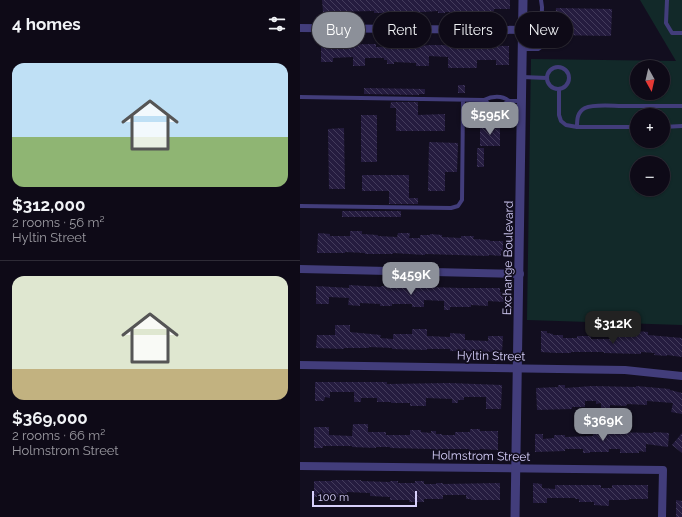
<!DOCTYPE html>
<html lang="en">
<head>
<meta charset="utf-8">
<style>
  body { margin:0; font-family:Raleway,sans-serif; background:#171320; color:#f1f3f6; height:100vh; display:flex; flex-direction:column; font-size:15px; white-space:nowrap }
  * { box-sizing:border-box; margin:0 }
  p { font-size:13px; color:#9b9aa1 }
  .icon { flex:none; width:22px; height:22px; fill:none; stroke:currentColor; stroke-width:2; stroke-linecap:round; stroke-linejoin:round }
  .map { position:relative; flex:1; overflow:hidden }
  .side { display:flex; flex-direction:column; background:#0e0a17; width:300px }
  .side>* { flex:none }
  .banner { position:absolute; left:12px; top:12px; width:310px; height:36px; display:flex; gap:8px }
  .needle { width:26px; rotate:172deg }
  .fabs { position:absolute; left:330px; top:60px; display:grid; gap:8px }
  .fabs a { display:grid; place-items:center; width:40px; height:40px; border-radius:50%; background:#0e0a17; box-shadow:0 1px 3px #0004,0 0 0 1px #2e2b36; font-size:20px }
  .scale { position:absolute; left:12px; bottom:10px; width:105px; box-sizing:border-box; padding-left:4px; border:2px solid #d7d0fb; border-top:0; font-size:11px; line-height:14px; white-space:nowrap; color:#d7d0fb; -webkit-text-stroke:3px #120e1f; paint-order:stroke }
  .price { position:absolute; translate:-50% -34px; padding:0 9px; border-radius:8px; background:#8c9099; color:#fff; font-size:13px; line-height:26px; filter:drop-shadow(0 1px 2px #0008) }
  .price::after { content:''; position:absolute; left:50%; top:24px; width:12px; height:9px; margin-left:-6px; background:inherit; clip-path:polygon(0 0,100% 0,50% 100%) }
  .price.active { background:#222; color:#fff }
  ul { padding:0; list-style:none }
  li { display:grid; align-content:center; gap:8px; height:212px; padding:0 12px }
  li+li { border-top:1px solid #2e2b36 }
  li span { display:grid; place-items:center; height:124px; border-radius:12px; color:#555 }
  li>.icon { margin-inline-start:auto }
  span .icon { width:72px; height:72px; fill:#fffc; stroke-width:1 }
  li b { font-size:17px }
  h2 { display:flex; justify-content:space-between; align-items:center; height:48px; padding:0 12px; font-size:17px }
  .pill { padding:0 14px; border-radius:18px; background:#0e0a17; box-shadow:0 1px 3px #0004,0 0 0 1px #2e2b36; font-size:14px; line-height:36px }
  .pill.active { background:#8c9099; color:#fff }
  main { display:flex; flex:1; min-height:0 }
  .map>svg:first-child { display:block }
</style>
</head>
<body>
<main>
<section class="side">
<h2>4 homes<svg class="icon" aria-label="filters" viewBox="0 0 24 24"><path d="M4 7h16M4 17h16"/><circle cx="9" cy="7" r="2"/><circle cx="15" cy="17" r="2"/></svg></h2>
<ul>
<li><span style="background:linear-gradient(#bfe0f5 60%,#8fb573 0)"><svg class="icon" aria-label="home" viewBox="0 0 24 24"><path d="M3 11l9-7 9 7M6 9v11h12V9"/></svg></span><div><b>$312,000</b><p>2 rooms · 56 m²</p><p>Hyltin Street</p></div></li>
<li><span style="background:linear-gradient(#dfe7d0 75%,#c2b280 0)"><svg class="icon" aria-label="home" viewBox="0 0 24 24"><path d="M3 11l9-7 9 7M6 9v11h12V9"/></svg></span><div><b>$369,000</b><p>2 rooms · 66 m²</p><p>Holmstrom Street</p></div></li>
</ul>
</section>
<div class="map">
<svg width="382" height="517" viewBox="0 0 382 517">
  <defs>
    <pattern id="building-back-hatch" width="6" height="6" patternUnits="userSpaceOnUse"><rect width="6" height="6" fill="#251c3f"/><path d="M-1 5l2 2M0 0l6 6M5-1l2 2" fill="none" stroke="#443c5c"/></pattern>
  </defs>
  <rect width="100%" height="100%" fill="#120e1f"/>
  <path fill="#122929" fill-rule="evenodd" d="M340,0H382V325L227,320L231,59L376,61ZM337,67H363V93H337ZM337,115H363V141H337ZM337,163H363V189H337Z"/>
  <path fill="url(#building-back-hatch)" d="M22,0H210V9H194V11L165,13V12H145V13H138V11L107,13L106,11L81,13H74V11L23,12Z
    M256,8L312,9L311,36L255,35Z
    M76,44V47L97,46V48H116V46L132,45L209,46V65H196V60H177V68H148V57L129,56V66H116V63L94,62V64H87V60H84V58H65V66H53V57L33,58V62H21V45Z
    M158,85H165V93H158Z
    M64,88L125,89V94H119V95L64,94Z
    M91,102H118V115L145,114V131H96V108H90Z
    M61,115H77V162H61Z
    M180,125H200V146H180Z
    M44,128L45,189H29L28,129Z
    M129,142L158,143L157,172H145V191H128Z
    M177,148H184V167H177Z
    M62,175H109V198H118V204H89V191H62Z
    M42,211H101V217H42Z
    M50,231H62V234L78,235V236L97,237L98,233H110L109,238H120V235H130V234L142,235V237L161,238V236H174L173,239L190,240V241H203V251H201V256L189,255V256L125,254V255L93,253V254H65V253L45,252V253H17L18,233L30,234V236H50Z
    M49,285L81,287V286H89V288H129V287L161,288H200V292H204V302L188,301V306L171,305V307H150V310H144V301L124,300V307H112V304H92V306H80V304L60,303V306L48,305L49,298L29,297V304H16V286L49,288Z
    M35,325H50V332L81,335L80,338L93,339V334H112V329H127V336L150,337V333L165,334V340L188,341V336H203L202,352L150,351V349H127V350L92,349V348L69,347V348H44V349L16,348L17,335H35Z
    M241,331H247V333L253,334V335H263V338H277V336H291V339H316V336H336V331L348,332V335L382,338V357L367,355V356L354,355L355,353L341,352V354L304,353V352H271V353H257L241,352Z
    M15,382H87V384L149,383L202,385L201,409H186V397H164V400H158V403H152V399L126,398V406H110V403H91V402H77V398H61V402H54V392H30V398L25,397L24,401H15Z
    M258,385H265V388L292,386L336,387V386L370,389V390L382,393V414L371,412L373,403L347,401V405L327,404L326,406L310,405V409H301V403L296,404V401H285V407H272V409L237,410L236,388L258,387Z
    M53,424H68V432H86V435H110V430H121V432L131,433V431H136V434H142V435H155V432H170V429H180V431H198V450L180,449L179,450H169V449H141V450L131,449L90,448V447H76V448L52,447V446H23V448H14V427H29V435L52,436Z
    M293,429H309V432L353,433V432L369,433L368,447L346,444V452L339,451V453H320V449H309V452H290V453H283V449H265V451L235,452V434H243V439L254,438V435H265V437L293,436Z
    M382,433V453L372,445Z
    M32,480H61V481L90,482V481H98V483H115V481H124V484H136V483H143V484L200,483V500H171V499H166V495H143V499H124V502H109V500H90V497L70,496V493L47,492V497H14V481H32Z
    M233,483L242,484V488L255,489V485H301V488H312V485H348V499H329V500H309V506L294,505V502H279V499H275V498H247V503H233Z
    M376,500L382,501V517H376Z"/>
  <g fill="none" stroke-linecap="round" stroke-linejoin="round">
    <path stroke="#423d7b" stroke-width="4" d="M367,0L366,23L372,33H382
      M223,49H238L241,47L242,7L241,0
      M247 78a11 11 0 1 1 22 0a11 11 0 1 1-22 0Z
      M222,77L247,78
      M259,89V115L261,121L266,125L277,127H337
      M0,97L184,100C192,96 202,95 209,101
      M184,100L189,104H204L209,101H222
      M277,127C277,120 277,112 285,108C294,104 312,106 322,106C342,106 362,106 382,106
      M363,127L382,126
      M0,206L151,208L158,206L162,200L163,100"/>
    <path stroke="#423d7b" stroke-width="8" d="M0,28L223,30
      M0,269L220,274
      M0,365L325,370L382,376
      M0,466L363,470L362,517"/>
    <path stroke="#423d7b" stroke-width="9" d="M215,517L223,0"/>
  </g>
  <g text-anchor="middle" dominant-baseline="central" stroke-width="3.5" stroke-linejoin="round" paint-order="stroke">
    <g font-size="12" fill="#d7d0fb" stroke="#120e1f">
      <text transform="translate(208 258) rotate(-89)">Exchange Boulevard</text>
      <text transform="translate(191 356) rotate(1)">Hyltin Street</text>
      <text transform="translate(181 456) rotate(1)">Holmstrom Street</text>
    </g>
  </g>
</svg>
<div class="fabs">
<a><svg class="needle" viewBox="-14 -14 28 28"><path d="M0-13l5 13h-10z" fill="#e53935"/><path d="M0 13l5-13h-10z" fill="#9b9aa1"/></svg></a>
<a>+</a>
<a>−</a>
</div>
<div class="scale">100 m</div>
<b class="price" style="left:190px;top:136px">$595K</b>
<b class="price" style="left:111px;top:296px">$459K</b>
<b class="price active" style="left:313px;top:345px">$312K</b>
<b class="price" style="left:303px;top:442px">$369K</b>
<div class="banner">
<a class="pill active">Buy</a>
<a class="pill">Rent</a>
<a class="pill">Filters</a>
<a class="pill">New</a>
</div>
</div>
</main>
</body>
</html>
